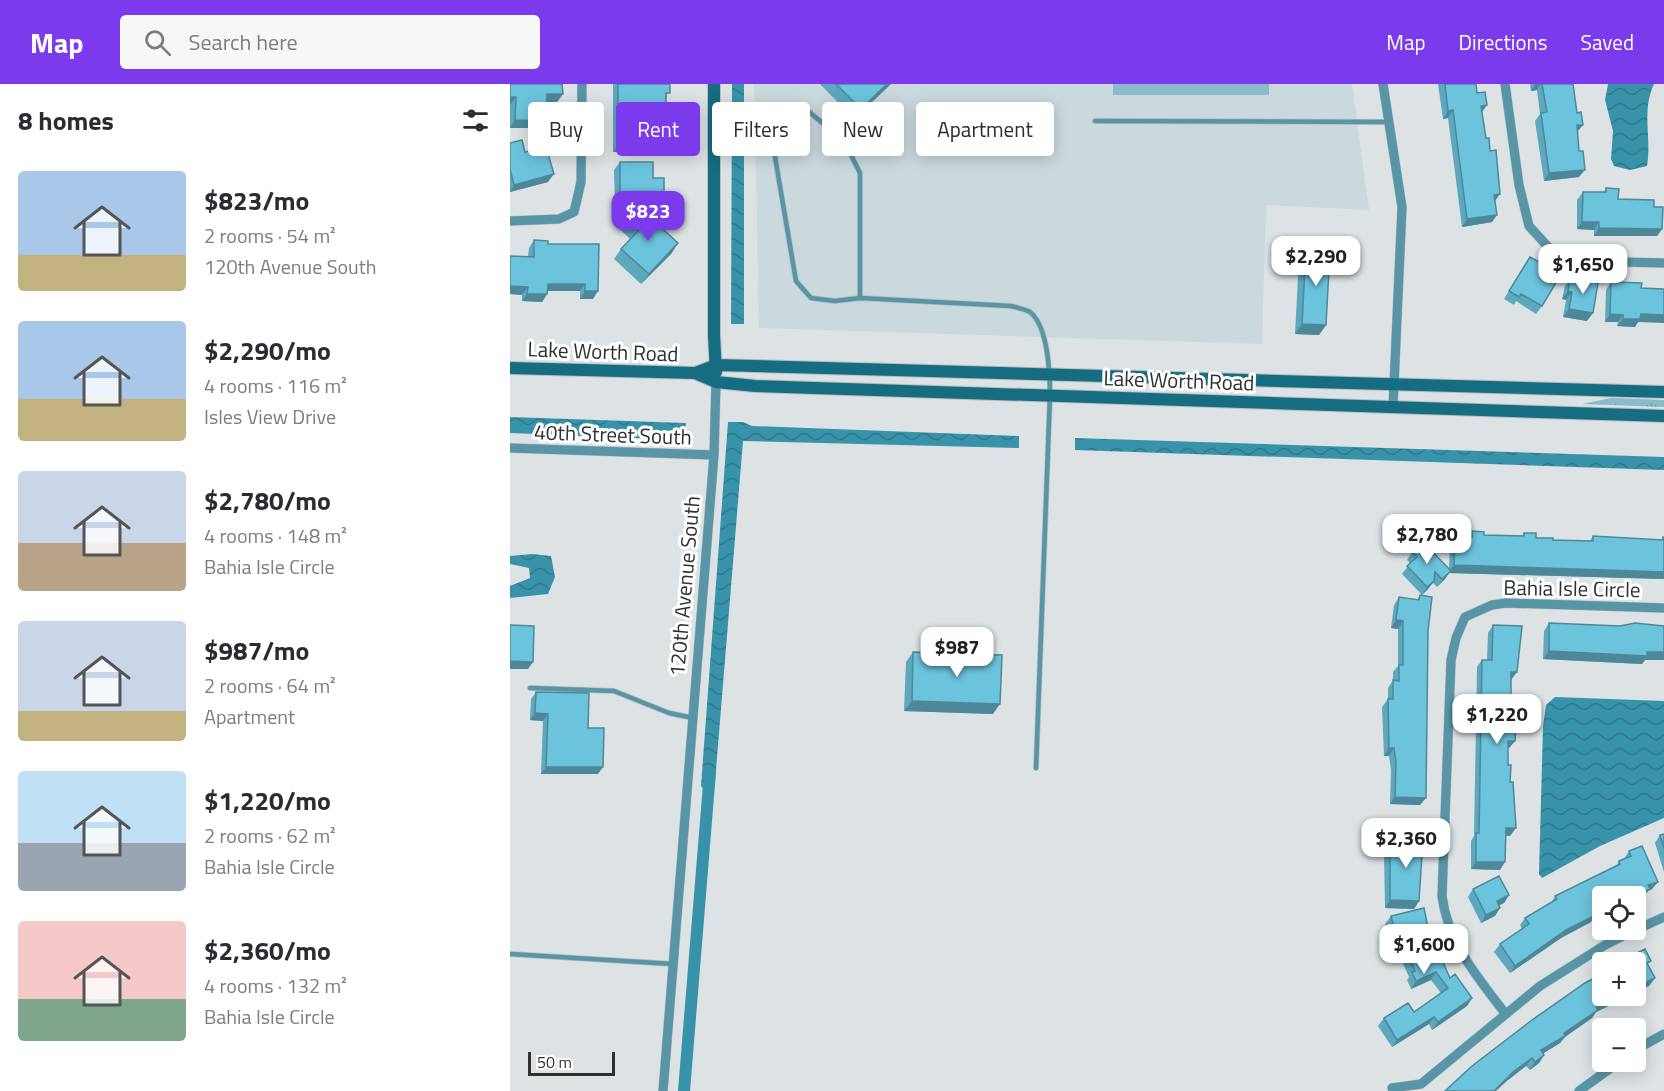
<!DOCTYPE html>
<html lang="en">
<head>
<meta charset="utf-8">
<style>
  body { margin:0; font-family:"Titillium Web",sans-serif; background:#f7f7f7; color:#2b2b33; height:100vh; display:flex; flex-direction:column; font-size:22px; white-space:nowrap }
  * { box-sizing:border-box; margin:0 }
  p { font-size:20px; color:#7c7c81 }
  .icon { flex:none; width:33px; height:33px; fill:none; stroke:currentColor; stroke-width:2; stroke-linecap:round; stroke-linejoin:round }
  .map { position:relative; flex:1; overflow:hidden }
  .side { display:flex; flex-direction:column; background:#fff; width:510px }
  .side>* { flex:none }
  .guide { position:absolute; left:18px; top:18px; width:570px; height:54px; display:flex; gap:12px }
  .controls { position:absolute; left:1082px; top:802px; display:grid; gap:12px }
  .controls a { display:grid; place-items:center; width:54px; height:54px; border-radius:6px; background:#fff; box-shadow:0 3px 15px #0003; font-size:30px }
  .scale { position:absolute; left:18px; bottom:15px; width:87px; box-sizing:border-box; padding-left:6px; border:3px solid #2e3031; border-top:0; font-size:16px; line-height:21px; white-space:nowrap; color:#2e3031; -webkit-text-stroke:4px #fff; paint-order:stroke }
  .price { position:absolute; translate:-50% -51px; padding:0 14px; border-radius:12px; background:#fff; color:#222; font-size:20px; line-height:39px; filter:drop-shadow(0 2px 3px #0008) }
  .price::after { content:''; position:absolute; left:50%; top:36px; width:18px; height:14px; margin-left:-9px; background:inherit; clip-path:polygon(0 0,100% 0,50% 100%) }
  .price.current { background:#7c3aed; color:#fff }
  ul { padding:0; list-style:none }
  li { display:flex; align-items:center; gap:18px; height:150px; padding:0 18px }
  li span { display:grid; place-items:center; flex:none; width:168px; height:120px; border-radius:6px; color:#555 }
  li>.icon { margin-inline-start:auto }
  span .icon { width:72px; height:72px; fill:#fffc; stroke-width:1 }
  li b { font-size:26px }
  h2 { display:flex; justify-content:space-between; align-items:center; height:72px; padding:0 18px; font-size:26px }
  .pill { padding:0 21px; border-radius:6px; background:#fff; box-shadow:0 3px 15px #0003; font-size:21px; line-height:54px }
  .pill.current { background:#7c3aed; color:#fff }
  header { display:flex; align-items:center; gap:36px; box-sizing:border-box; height:84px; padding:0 30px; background:#7c3aed; color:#fff }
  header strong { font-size:28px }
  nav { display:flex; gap:33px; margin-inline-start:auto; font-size:21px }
  .search { width:420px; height:54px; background:#f7f7f7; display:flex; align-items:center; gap:15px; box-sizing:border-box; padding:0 21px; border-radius:6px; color:#7c7c81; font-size:22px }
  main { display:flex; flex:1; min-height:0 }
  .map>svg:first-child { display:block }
</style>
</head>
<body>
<header>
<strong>Map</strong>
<div class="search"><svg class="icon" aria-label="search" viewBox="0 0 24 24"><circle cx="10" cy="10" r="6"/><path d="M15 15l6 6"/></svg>Search here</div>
<nav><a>Map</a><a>Directions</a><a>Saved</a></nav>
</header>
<main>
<section class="side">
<h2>8 homes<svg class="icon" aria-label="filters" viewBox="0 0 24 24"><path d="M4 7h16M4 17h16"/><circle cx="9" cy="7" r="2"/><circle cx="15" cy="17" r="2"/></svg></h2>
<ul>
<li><span style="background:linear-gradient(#a9c7e8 70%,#c2b280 0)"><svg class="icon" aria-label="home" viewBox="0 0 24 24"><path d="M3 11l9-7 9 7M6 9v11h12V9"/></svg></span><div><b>$823/mo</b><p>2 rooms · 54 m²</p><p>120th Avenue South</p></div></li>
<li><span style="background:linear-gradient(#a9c7e8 65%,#c2b280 0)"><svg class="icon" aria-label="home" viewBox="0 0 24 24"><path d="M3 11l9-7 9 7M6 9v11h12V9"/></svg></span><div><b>$2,290/mo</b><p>4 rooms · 116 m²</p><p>Isles View Drive</p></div></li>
<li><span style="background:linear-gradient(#c9d6e8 60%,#b9a48a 0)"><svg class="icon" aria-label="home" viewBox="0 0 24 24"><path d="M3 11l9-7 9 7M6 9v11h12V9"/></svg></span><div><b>$2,780/mo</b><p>4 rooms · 148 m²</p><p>Bahia Isle Circle</p></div></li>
<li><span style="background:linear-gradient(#c9d6e8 75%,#c2b280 0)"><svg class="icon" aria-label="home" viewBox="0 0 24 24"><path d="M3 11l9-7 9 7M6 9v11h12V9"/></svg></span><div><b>$987/mo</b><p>2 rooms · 64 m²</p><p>Apartment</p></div></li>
<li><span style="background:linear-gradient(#bfe0f5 60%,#9aa5b1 0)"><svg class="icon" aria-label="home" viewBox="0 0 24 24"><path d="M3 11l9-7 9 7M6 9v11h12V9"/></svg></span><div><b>$1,220/mo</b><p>2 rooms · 62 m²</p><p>Bahia Isle Circle</p></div></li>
<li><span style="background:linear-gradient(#f6c9c9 65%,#7fa58c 0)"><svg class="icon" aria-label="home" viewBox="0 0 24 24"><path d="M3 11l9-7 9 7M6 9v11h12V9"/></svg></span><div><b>$2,360/mo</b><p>4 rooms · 132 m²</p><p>Bahia Isle Circle</p></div></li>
</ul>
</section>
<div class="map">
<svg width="1154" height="1007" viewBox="0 0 1154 1007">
  <defs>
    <pattern id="grass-tufts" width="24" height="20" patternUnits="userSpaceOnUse" patternTransform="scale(1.5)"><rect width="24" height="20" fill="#8abbca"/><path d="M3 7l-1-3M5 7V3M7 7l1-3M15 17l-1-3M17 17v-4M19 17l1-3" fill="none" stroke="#7198a5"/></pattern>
    <pattern id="water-waves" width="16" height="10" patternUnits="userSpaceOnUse" patternTransform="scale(1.5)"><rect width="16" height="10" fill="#3893aa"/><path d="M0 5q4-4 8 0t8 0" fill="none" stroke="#30788b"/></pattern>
  </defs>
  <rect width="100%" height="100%" fill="#dde3e5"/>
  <path fill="#cad9dd" d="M244,0H842L859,126L756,121L752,260L249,244Z"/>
  <path fill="url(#grass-tufts)" d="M1101,314L1154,316V323L1072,320Z"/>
  <path fill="#8abbca" d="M603,0H759V11H603Z"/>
  <path fill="url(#water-waves)" d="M222,0H234V240H221Z
    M1098,0H1144C1131,28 1142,54 1137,82L1120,86L1104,82L1101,75L1103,47L1095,16Z
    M0,333L176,339L175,356L0,349Z
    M218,338H233L242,342L509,352V364L233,357L205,698L195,707L191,702Z
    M565,354L1154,373V386L565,366Z
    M22,470L41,472L45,493L38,510L0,514V502L20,494L19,484L0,480V472Z
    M1045,613L1154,617V734L1090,762L1032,794L1029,790L1033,642L1036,621Z"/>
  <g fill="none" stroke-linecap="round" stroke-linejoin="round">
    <path stroke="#3893aa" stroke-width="12" d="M174,1007L200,688"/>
    <g stroke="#babfc1" stroke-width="6">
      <path id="lane" d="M585,37L877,38
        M350,214V89L334,57L297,26L273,38L262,55L286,197L301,214L325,217L350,214L501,222C507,224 515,225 520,228C538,242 540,289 540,311L526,684
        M20,604L104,607L159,629L183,634
        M0,870L163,880"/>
    </g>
    <g stroke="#babfc1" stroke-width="10">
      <path id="street" d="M873,0L892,123L883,323
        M995,0L1009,101L1019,142L1041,166L1068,177L1154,179
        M0,137L49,135L64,128L71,98L72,0
        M0,364L204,371
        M1125,846L1154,833
        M994,928C966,891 938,859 932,812L941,576L946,554L955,533L982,521L996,519L1154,524
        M1125,966L1154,950
        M882,1004L911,1000L1030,902L1095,861L1125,846
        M153,1007L204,371L206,298
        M1069,1007L1109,978"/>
    </g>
    <g stroke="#babfc1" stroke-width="14">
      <path id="secondary" d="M204,0V251L206,288
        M0,284L185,289L206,298L245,302L1154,332
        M185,289L206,281L1154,308"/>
    </g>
    <use href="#lane" stroke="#5895a6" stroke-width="4.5"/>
    <use href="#street" stroke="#5895a6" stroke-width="9"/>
    <use href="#secondary" stroke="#166c81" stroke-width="12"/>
  </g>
  <path fill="#5da8bd" d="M0,0L53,10L47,18H37L36,37L31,44H0Z
    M103,0H160L156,15L151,42H142L136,68H103Z
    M310,0H381L344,35Z
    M928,0H966L967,9L977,21L972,28L987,131L982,138L952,143L938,34L933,35Z
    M1020,0H1063L1067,29L1073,41L1067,48L1069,93L1034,97L1025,37L1030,30L1027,6L1021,7Z
    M0,59L15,68L38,98L0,108Z
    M110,78L143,94L154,115L148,122L129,123L168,159L161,170L131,200L104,175L111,165L120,155L109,144L117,134L128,123H105L104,86Z
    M1096,104L1108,115L1144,123L1152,145L1147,152H1084V146L1067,145V116L1073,108H1094Z
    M24,156L38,160H89L83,215H70V207H38L37,210L32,218L12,217V211L0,210V172H18L19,164Z
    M796,165L816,241L809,251L785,250L789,175Z
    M1020,173L1032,188V222L1026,230L1006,217L1004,221L994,215Z
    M1060,195L1077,237L1053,233L1056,216L1052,215L1055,202Z
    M1101,198L1128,238L1125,243L1107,242L1108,238H1095L1096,206Z
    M962,447L974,451L1012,452L1014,449L1026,454L1043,456L1080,457L1083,452L1151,456L1153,453H1154V495L939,489L935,495L927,503L923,499L918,505L912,511L892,490L900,479L897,476L902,468L939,485L940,460L945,452L958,453Z
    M910,511L918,547L910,721L880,720L881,686L879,672H874L872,623L878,615V604L883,596V588L888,582V545L881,544L884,521L889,513L907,516Z
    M1039,539L1110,542H1154V576H1135L1132,580L1033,575L1034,547Z
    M983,541L1001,596V623L1005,657L999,664H998L1000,752L996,751L990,786L961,785V757L964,752L967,583L972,576H977L978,549Z
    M403,568L483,630L394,627L396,578Z
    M26,608L78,644L88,690H31L33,637L20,636L21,615Z
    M1154,750V788L1145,759L1150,751Z
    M884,754L909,817L904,825L875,824L874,769Z
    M1119,767L1148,798L1142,805L1138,807L1134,812L1125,816V813L1083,834L1081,838L1051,854L1000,889L984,868L990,860L1012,845L1010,841L1015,834L1041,819L1045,812L1106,782L1109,777L1114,775Z
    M963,805L999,811L994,819L989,821L985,832L971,839L958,813Z
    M881,832L921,859L940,894L962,914L957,922L922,946L919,940L882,963L868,942L874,934L904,928L931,909L921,896L901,905L897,896L899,893L887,866L882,867L875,840Z
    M1119,912L1086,928L1082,934L1055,953L1050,959L1033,969L1034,971L1029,979L1020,986L1016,982L998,996L962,982Z"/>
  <path fill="#4c889a" d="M377,0H381L344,35L351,25Z
    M1025,0H1031L1027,6L1021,7Z
    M37,10H53L47,18H32Z
    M0,13H6L0,21Z
    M977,21L971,29V22Z
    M943,26L938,34L933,35L938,27Z
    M142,34H156L151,42H136Z
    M5,36L36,37L31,44H0Z
    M1067,41H1073L1067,48Z
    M108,60H142L136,68H103Z
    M1075,86L1069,93L1034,97L1039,89Z
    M44,90L38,98L0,108L4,101Z
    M990,110L985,117L984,111Z
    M110,115H154L148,122L105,123Z
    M987,131L982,138L952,143L957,135Z
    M1072,138H1089L1084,146L1067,145Z
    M1089,144L1152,145L1147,152H1084Z
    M168,159L161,170L131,200L139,190Z
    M38,200H75L70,207H32Z
    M0,202L18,203L12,211L0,210Z
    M75,207H88L83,215H70Z
    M1058,207L1062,208L1056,216L1052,215Z
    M17,210H37L32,218L12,217Z
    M1059,225L1083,229L1077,237L1053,233Z
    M1100,230L1113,231L1108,238H1095Z
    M1131,230L1154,231V239L1128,238L1125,243L1107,242L1113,235Z
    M792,240L816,241L809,251L785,250Z
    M944,481L1154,488V495L939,489L935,495L927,503Z
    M924,497L918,505L912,511L917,503Z
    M886,536L893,537L888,545L881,544Z
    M1039,567L1154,568V576H1135L1132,580L1033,575Z
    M0,577L23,578L18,585H0Z
    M1001,588H1007L1001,596Z
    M402,617L490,620L483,630L394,627Z
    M25,629L38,630L33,637L20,636Z
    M998,657H1005L999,664H993Z
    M879,664H884L879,672H874Z
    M36,683H93L88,690H31Z
    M885,713L916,714L910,721L880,720Z
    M996,744H1006L1000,752L990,751Z
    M966,778H995L990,786L961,785Z
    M1148,798L1142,805L1138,807L1134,812L1125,816V813H1120L1138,801Z
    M999,811L994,819L982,825L987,817Z
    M880,816L909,817L904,825L875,824Z
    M990,824L985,832L971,839L976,831Z
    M1092,825V831L1083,834L1081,838L1051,854L1000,889L1005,882L1056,846L1085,828Z
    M892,859L887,866L882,867L888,860Z
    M926,888L921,896L901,905L906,897Z
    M1145,894L1139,902L1125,909V904Z
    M1109,912H1119L1086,928L1082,934L1055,953L1050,959L1026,974L1031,966L1086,923Z
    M962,914L957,922L922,946L928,938Z
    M924,933L919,940L882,963L887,956Z
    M1034,971L1029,979L1020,986L1025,978Z
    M1022,974L1016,982L998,996L986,1007H984L1003,988Z"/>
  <path fill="#6cc3dc" stroke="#4c889a" stroke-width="1.5" d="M0,0H52L53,10H37L36,37L5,36L6,13H0Z
    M108,0H160V9H156V34H142V60H108Z
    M326,0H377L351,25Z
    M935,0H966L967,9L975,8L977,21L971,22L976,54H979L980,67L986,66L990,110L984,111L987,131L957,135L943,26L938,27Z
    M1032,0H1063L1067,29L1071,28L1073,41H1067L1069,67H1073L1075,86L1039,89L1031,29L1037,28Z
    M12,56L15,68L36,63L44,90L4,101L0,85V59Z
    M110,78H143V94H154V115H110Z
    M1096,104L1109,105L1108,115L1144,116V123H1153L1152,145L1089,144V138H1072L1073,108H1096Z
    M128,122L168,159L139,190L111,165L129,146L117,134Z
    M24,156L38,157V160H89L88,207H75V200H38L37,210H17L18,203L0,202V172L24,173Z
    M796,165L820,167L816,241L792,240Z
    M1020,173L1036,182L1032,188L1047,197L1032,222L1011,210L1009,213L999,207Z
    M1060,195L1088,199L1083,229L1059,225L1062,208L1058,207Z
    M1101,198L1132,199L1131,204L1154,205V231L1131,230L1130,235H1113V231L1100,230Z
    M962,447L974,448V451L1014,452V449H1026V454H1043V456L1083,457V452L1153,456V453H1154V488L944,481L945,452L962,453Z
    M913,458L941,487L932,495L925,488L924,497L917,503L897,482L907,473L902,468Z
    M910,511L922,513L918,547L916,714L885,713L886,678L884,664H879L878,615H883V596L889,597V581H893V537L886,536L889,513L909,516Z
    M1039,539L1110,542L1125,539L1154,542V568H1137V572L1039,567Z
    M0,541L24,542L23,578L0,577Z
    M983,541L1012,542L1007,588H1001V623L1007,624L1005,657H998V681H1001L1000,698H1003L1006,744H996L995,778H966V749H969L972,576H982Z
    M403,568L492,571L490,620L402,617Z
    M26,608L79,609L78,644H94L93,683H36L38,630L25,629Z
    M1154,750V764L1150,751Z
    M884,754L913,755L909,817L880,816V761H884Z
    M1132,762L1148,798L1138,801L1140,805L1120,813H1092V825L1085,828L1086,831L1056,846L1005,882L990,860L1019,840L1015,834L1047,815L1045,812L1110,780L1109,777L1121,772L1119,767Z
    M989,792L999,811L987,817L990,824L976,831L963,805Z
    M914,824L921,859L924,858L940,894L945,890L962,914L928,938L924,933L887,956L874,934L898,919L904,928L938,904L926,888L906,897L902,888L905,887L892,859L888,860L881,832Z
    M1135,865L1141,877L1137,879L1145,894L1125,904V879H1111L1110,877Z
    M1092,890V912H1109L1086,923L1088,926L1054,949L1055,952L1031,966L1034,971L1025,978L1022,974L1003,988L984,1007H935L962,982L1022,936L1075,899Z"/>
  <g text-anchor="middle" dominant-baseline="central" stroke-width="6" stroke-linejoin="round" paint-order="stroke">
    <g font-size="21" fill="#2e3031" stroke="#fff">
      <text transform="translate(93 267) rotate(2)">Lake Worth Road</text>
      <text transform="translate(669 296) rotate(2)">Lake Worth Road</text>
      <text transform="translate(103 350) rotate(2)">40th Street South</text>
      <text transform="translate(174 502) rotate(-85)">120th Avenue South</text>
      <text transform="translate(1062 504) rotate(1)">Bahia Isle Circle</text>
    </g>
  </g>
</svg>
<div class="controls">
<a><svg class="icon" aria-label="locate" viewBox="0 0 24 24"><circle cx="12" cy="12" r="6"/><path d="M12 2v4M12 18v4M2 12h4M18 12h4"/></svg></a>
<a>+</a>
<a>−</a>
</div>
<div class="scale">50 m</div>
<b class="price current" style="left:138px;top:158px">$823</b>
<b class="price" style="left:806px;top:203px">$2,290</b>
<b class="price" style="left:1073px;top:211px">$1,650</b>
<b class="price" style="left:917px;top:481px">$2,780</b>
<b class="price" style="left:447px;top:594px">$987</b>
<b class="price" style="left:987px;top:661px">$1,220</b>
<b class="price" style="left:896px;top:785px">$2,360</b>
<b class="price" style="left:914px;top:891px">$1,600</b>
<div class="guide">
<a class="pill">Buy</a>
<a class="pill current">Rent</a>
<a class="pill">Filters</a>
<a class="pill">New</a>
<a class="pill">Apartment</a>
</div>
</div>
</main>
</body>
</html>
